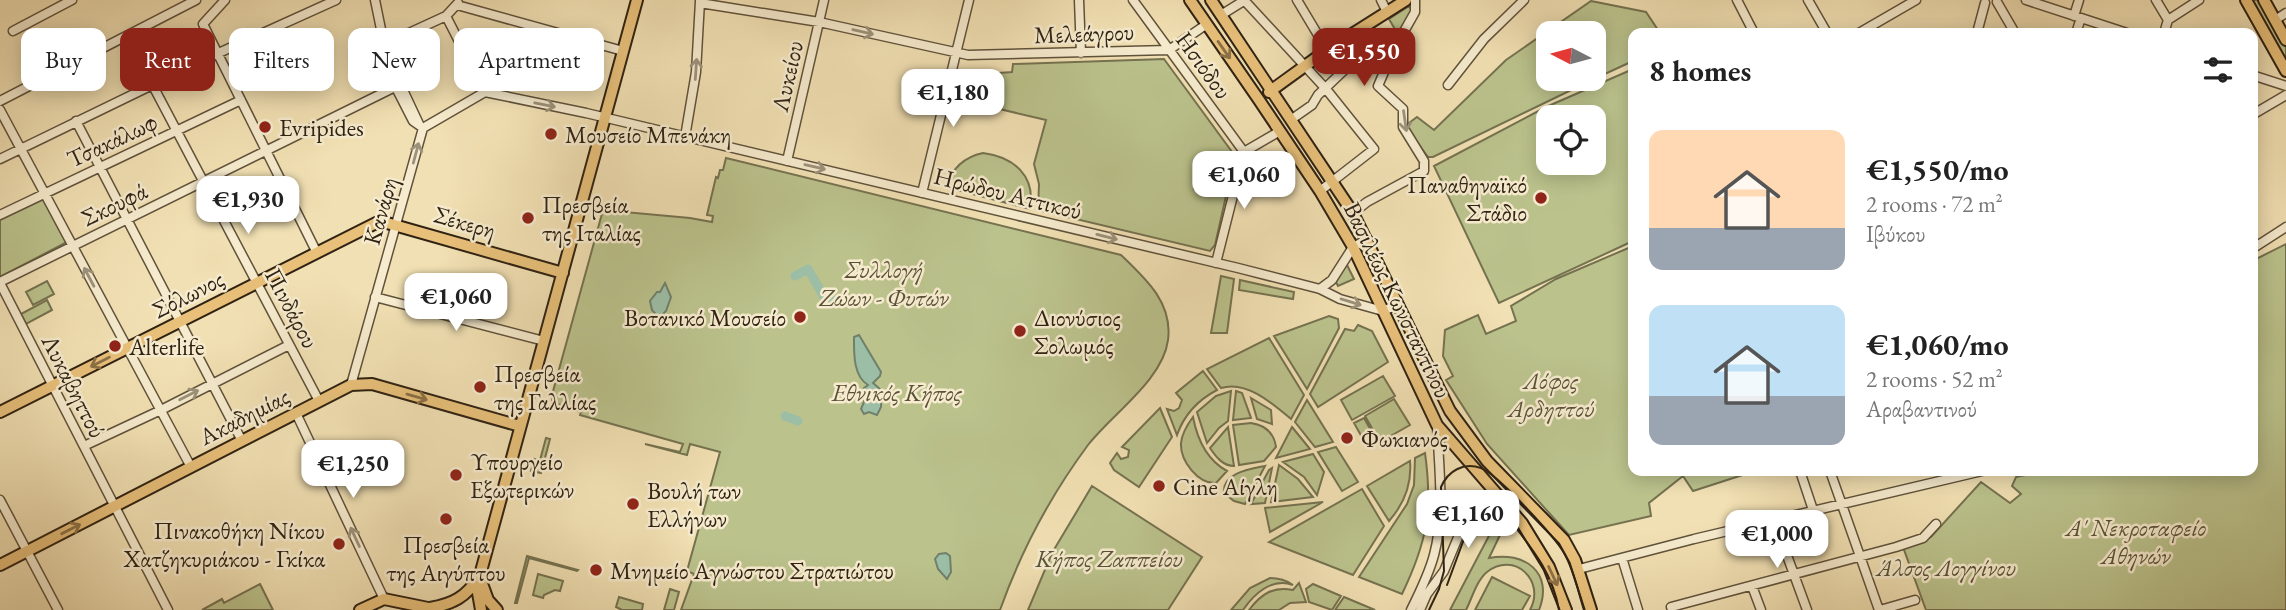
<!DOCTYPE html>
<html lang="en">
<head>
<meta charset="utf-8">
<style>
  body { margin:0; font-family:"EB Garamond",serif; background:#f2f2f2; color:#222; height:100vh; display:flex; flex-direction:column; font-size:26px; white-space:nowrap }
  * { box-sizing:border-box; margin:0 }
  p { font-size:23px; color:#767676 }
  .icon { flex:none; width:38px; height:38px; fill:none; stroke:currentColor; stroke-width:2; stroke-linecap:round; stroke-linejoin:round }
  .map { position:relative; flex:1; overflow:hidden }
  .details { position:absolute; left:1628px; top:28px; width:630px; height:448px; display:flex; flex-direction:column; background:#fff; border-radius:14px; box-shadow:0 4px 18px #0003 }
  .details>* { flex:none }
  .guide { position:absolute; left:21px; top:28px; width:665px; height:63px; display:flex; gap:14px }
  .needle { width:46px; rotate:276deg }
  .buttons { position:absolute; left:1536px; top:21px; display:grid; gap:14px }
  .buttons a { display:grid; place-items:center; width:70px; height:70px; border-radius:14px; background:#fff; box-shadow:0 4px 18px #0003; font-size:35px }
  .price { position:absolute; translate:-50% -60px; padding:0 16px; border-radius:14px; background:#fff; color:#222; font-size:23px; line-height:46px; filter:drop-shadow(0 2px 4px #0008) }
  .price::after { content:''; position:absolute; left:50%; top:42px; width:21px; height:16px; margin-left:-10px; background:inherit; clip-path:polygon(0 0,100% 0,50% 100%) }
  .price.current { background:#8f2418; color:#fff }
  ul { padding:0; list-style:none }
  li { display:flex; align-items:center; gap:21px; height:175px; padding:0 21px }
  li span { display:grid; place-items:center; flex:none; width:196px; height:140px; border-radius:14px; color:#555 }
  li>.icon { margin-inline-start:auto }
  span .icon { width:84px; height:84px; fill:#fffc; stroke-width:1 }
  li b { font-size:30px }
  h2 { display:flex; justify-content:space-between; align-items:center; height:84px; padding:0 21px; font-size:30px }
  .pill { padding:0 24px; border-radius:14px; background:#fff; box-shadow:0 4px 18px #0003; font-size:24px; line-height:63px }
  .pill.current { background:#8f2418; color:#fff }
  .map>svg:first-child { display:block }
</style>
</head>
<body>
<div class="map">
<svg width="2286" height="610" viewBox="0 0 2286 610">
  <rect width="100%" height="100%" fill="#f1e0b3"/>
  <filter id="stains"><feTurbulence type="fractalNoise" baseFrequency=".00286" numOctaves="4"/><feColorMatrix values="0 0 0 0 .2 0 0 0 0 .09 0 0 0 0 .02 0 0 0 .5 -.17"/></filter>
  <radialGradient id="worn" r=".72"><stop offset=".6" stop-color="#630" stop-opacity="0"/><stop offset="1" stop-color="#630" stop-opacity=".3"/></radialGradient>
  <path fill="#bbc28c" stroke="#757250" stroke-width="2" fill-rule="evenodd" d="M2247,0H2264L2286,39V68Z
    M1591,1L1646,12L1660,33H1633V61L1594,79V33H1549V79H1594L1433,157H1428L1405,126L1417,117L1434,130L1506,60Z
    M1409,6L1413,12L1400,38L1389,19Z
    M1164,59L1235,156L1215,245L1210,251L1038,210L1039,184L1034,164L1046,120L991,107L999,73L1012,72L1013,64Z
    M1633,69V241L1499,303L1434,166L1546,107ZM1549,117H1594V163H1549Z
    M983,153C1014,157 1036,176 1030,209L946,187C952,168 964,157 983,153Z
    M726,158L1121,255C1146,279 1173,303 1168,340C1163,380 1112,414 1088,445C1051,495 1021,551 1000,610H681L694,574L687,571L720,452L690,444L687,455L645,444L680,452L683,444L580,415L581,412L552,402V395L603,210L690,218L712,222L713,216L707,215L716,177L718,178L720,170H723Z
    M45,193L69,241L0,277V215Z
    M2286,244V610H1926L1903,547L1931,537L1981,482L2010,503L2021,494L2012,486L2016,477L2044,471H2252V266L2258,258Z
    M1633,246V471H1755L1693,491L1683,476L1649,503L1651,516L1569,535L1487,444L1446,380L1453,376L1443,356L1445,330L1478,315L1486,334L1516,321L1511,306L1556,279Z
    M1346,263L1354,279L1338,286L1336,282Z
    M1221,276L1234,279L1227,333H1211Z
    M1240,280L1294,292L1293,299L1239,290Z
    M47,281L54,294L33,305L26,292Z
    M47,300L52,310L26,324L21,314Z
    M1329,316L1338,319L1339,328L1307,389L1274,336Z
    M1358,325L1372,331L1388,362L1318,407L1310,394L1345,329L1354,331Z
    M1269,338L1304,395L1291,419C1272,403 1246,380 1221,388L1207,369Z
    M1203,371L1217,390C1198,400 1184,415 1177,435L1167,409L1174,411L1179,408L1182,400L1176,393Z
    M1383,376L1395,396L1352,420L1341,400Z
    M1231,391L1228,421L1219,428L1207,443L1197,412L1216,396Z
    M1236,391L1242,393L1251,418L1233,420Z
    M1251,398L1271,410L1272,424L1257,419Z
    M1394,399L1410,425L1380,442L1365,416Z
    M1307,400L1333,442L1315,447L1295,422Z
    M1160,408L1172,437L1139,487L1114,470L1110,463L1117,453L1121,459L1128,457L1129,450L1122,447Z
    M1193,417C1197,438 1207,460 1227,471L1216,483C1198,484 1180,461 1181,443C1182,433 1187,425 1193,417Z
    M1364,418L1378,443L1368,448L1354,423Z
    M1251,423C1265,425 1274,433 1276,447L1264,461L1239,465L1233,425Z
    M1228,427L1234,466C1223,466 1216,457 1210,448Z
    M1292,427L1310,449L1276,458Z
    M546,438L550,439L541,473L531,471L534,459L540,460Z
    M1336,447L1358,482L1342,491L1318,452Z
    M1425,453C1433,510 1427,542 1402,594L1359,577L1407,504L1414,485L1415,458Z
    M1313,454L1324,472L1317,495L1304,477L1283,462Z
    M1410,461C1412,484 1404,504 1389,521L1367,486Z
    M1279,465L1298,479L1313,497L1271,502Z
    M1265,466L1245,504L1234,501L1224,493C1222,473 1250,469 1265,466Z
    M1272,468L1265,503L1251,504L1269,470Z
    M1092,486L1202,557L1168,610H1028L1052,553Z
    M1362,489L1384,526L1353,575L1269,542Z
    M1323,502L1270,532L1265,508Z
    M1492,530L1500,535L1489,558C1524,551 1554,572 1539,610H1530C1546,580 1514,551 1487,572C1477,580 1472,598 1466,610H1450Z
    M527,556L578,570L577,571L529,558L517,603H515Z
    M538,574L563,581L560,591L555,590L544,595L543,598L533,595Z
    M1492,577L1530,596L1522,610H1475Z
    M1270,578C1279,578 1286,580 1293,585C1272,577 1254,594 1243,610H1231L1250,588Z
    M1299,583L1306,602L1290,603L1279,610H1249C1261,594 1273,586 1293,590Z
    M260,584L273,610H202L222,599L224,603Z
    M1313,584L1341,596L1332,610L1309,602L1306,589Z
    M670,589L679,592L674,610H664Z
    M619,597L643,604L642,610H622L616,607Z
    M1344,597L1375,610H1335Z"/>
  <path fill="#9cbea6" stroke="#70806b" stroke-width="2" d="M1201,167L1208,171L1201,193L1194,189L1199,168Z
    M665,283L671,297L666,311L659,318L652,310L650,301L657,292H660Z
    M859,335L881,372L880,376L873,383L881,390V407L877,415L869,412L864,414L861,409L864,402V388L868,385C853,376 854,353 854,337Z
    M946,553L950,556L951,572L947,579L938,569L935,559L939,554Z"/>
  <g fill="none" stroke-linecap="round" stroke-linejoin="round">
    <path stroke="#9cbea6" stroke-width="9" d="M795,276L808,269L824,297L834,300
      M785,416L798,421"/>
    <g stroke="#60523b" stroke-width="11">
      <path id="minor" d="M225,0L203,24L317,253
        M375,0L391,78L413,121L423,128
        M1079,0L1081,53
        M1133,0L1244,152
        M1244,0L1326,89L1374,149L1320,191
        M1297,0L1327,50
        M1381,0L1387,12
        M1737,0L1754,33
        M1808,0L1827,33
        M2026,0L2127,33
        M2156,0L2168,20L2164,33
        M1997,2L2015,33
        M700,3L819,22L968,55L1169,50L1207,24
        M457,5L623,51
        M1221,15L1245,0
        M446,16L485,92
        M2074,16L2079,0
        M2168,20L2199,0
        M2275,20L2286,13
        M13,31L72,0
        M1859,33L1916,0
        M1977,33L1985,3
        M2076,33L2081,18
        M383,45L446,16L458,3
        M390,68L396,75L419,124
        M2252,75L2286,86
        M152,84L319,401
        M1448,85L1484,39L1524,0
        M485,92L586,113L1238,268L1320,289L1340,299L1383,311L1399,304
        M0,101L196,0
        M0,110L191,467
        M2252,115L2286,95
        M1292,119L1312,105L1318,95L1359,56
        M76,121L242,441
        M423,128L485,92
        M685,137L696,72L700,1
        M0,159L212,56L336,0
        M787,161L824,0
        M922,193L969,0
        M1353,213L1367,202L1424,171V161L1403,127V109L1378,86L1393,51L1415,12V0
        M0,215L241,100
        M2252,249L2286,227
        M1216,263L1244,152L1280,131
        M0,282L395,87
        M0,283L168,610
        M1320,289L1332,280L1353,247L1368,239
        M375,297L544,341
        M351,385L423,128
        M296,413L384,599
        M84,446L161,410L289,345
        M1800,471L1813,510
        M1830,471L1879,610
        M0,500L58,610
        M1774,520L1807,610
        M1622,558L1638,610
        M1579,569L1694,539L1982,471
        M1752,586L1761,610
        M1671,607L1896,547L1923,538L1936,524
        M1411,610C1420,592 1429,574 1434,555C1445,514 1439,468 1437,425
        M1420,610L1427,594L1444,571L1466,518C1479,504 1497,506 1512,515
        M1880,610L1915,600"/>
    </g>
    <g stroke="#2f2213" stroke-width="14">
      <path id="major" d="M1190,0L1259,100L1320,191L1353,247L1437,425L1522,523L1549,567L1566,610
        M1211,0L1353,213L1450,411L1487,461L1564,540L1575,560L1591,610
        M2246,0L2286,71
        M2264,0L2286,40
        M1269,92L1327,50L1406,0
        M0,412L380,221L563,273
        M0,565L351,385L372,384L520,426
        M481,581L488,600L497,610
        M430,608C453,604 466,597 479,577
        M360,610L384,599L438,610
        M481,610L478,593L480,575L637,0"/>
    </g>
    <use href="#minor" stroke="#f6ebce" stroke-width="8"/>
    <use href="#major" stroke="#e8c07a" stroke-width="10"/>
    <path stroke="#2f2213" stroke-width="2" d="M1447,585L1471,520C1484,511 1501,513 1513,524C1534,551 1553,575 1559,610
      M1429,610L1439,589L1444,571L1441,487C1448,471 1463,462 1481,468C1497,474 1555,537 1564,553C1574,570 1578,591 1584,610"/>
  </g>
  <defs><path id="oneway-shaft" d="M-6 0H5M1.5-3L5.5 0L1.5 3" fill="none" stroke-width="1.6" stroke-linecap="round" stroke-linejoin="round" transform="scale(1.75)"/></defs>
  <g stroke="#9c917a">
    <use href="#oneway-shaft" transform="translate(863 32) rotate(13)"/>
    <use href="#oneway-shaft" transform="translate(696 69) rotate(-86)"/>
    <use href="#oneway-shaft" transform="translate(545 105) rotate(11)"/>
    <use href="#oneway-shaft" transform="translate(1405 121) rotate(82)"/>
    <use href="#oneway-shaft" transform="translate(416 153) rotate(-75)"/>
    <use href="#oneway-shaft" transform="translate(815 167) rotate(13)"/>
    <use href="#oneway-shaft" transform="translate(1107 237) rotate(14)"/>
    <use href="#oneway-shaft" transform="translate(89 277) rotate(-118)"/>
    <use href="#oneway-shaft" transform="translate(1351 302) rotate(17)"/>
    <use href="#oneway-shaft" transform="translate(189 395) rotate(-27)"/>
    <use href="#oneway-shaft" transform="translate(355 537) rotate(-115)"/>
  </g>
  <g stroke="#8c7146">
    <use href="#oneway-shaft" transform="translate(1224 50) rotate(55)"/>
    <use href="#oneway-shaft" transform="translate(100 362) rotate(153)"/>
    <use href="#oneway-shaft" transform="translate(417 397) rotate(16)"/>
    <use href="#oneway-shaft" transform="translate(71 529) rotate(-27)"/>
    <use href="#oneway-shaft" transform="translate(1553 576) rotate(65)"/>
  </g>
  <g fill="#8f2418" stroke="#f6ebce" stroke-width="2.5">
    <circle cx="265" cy="127" r="7"/>
    <circle cx="551" cy="134" r="7"/>
    <circle cx="1541" cy="198" r="7"/>
    <circle cx="528" cy="218" r="7"/>
    <circle cx="800" cy="317" r="7"/>
    <circle cx="1020" cy="331" r="7"/>
    <circle cx="115" cy="346" r="7"/>
    <circle cx="480" cy="387" r="7"/>
    <circle cx="1347" cy="438" r="7"/>
    <circle cx="456" cy="475" r="7"/>
    <circle cx="1159" cy="486" r="7"/>
    <circle cx="633" cy="504" r="7"/>
    <circle cx="446" cy="519" r="7"/>
    <circle cx="339" cy="544" r="7"/>
    <circle cx="596" cy="570" r="7"/>
  </g>
  <g text-anchor="middle" dominant-baseline="central" stroke-width="5" stroke-linejoin="round" paint-order="stroke">
    <g font-size="24" fill="#2f2213" stroke="#f6ebce">
      <text transform="translate(1084 33) rotate(-2)">Μελεάγρου</text>
      <text transform="translate(1204 65) rotate(54)">Ησιόδου</text>
      <text transform="translate(787 76) rotate(-77)">Λυκείου</text>
      <text transform="translate(112 140) rotate(-25)">Τσακάλωφ</text>
      <text transform="translate(1008 193) rotate(14)">Ηρώδου Αττικού</text>
      <text transform="translate(114 204) rotate(-26)">Σκουφά</text>
      <text transform="translate(380 211) rotate(-74)">Κανάρη</text>
      <text transform="translate(465 222) rotate(16)">Σέκερη</text>
      <text transform="translate(188 294) rotate(-27)">Σόλωνος</text>
      <text transform="translate(1398 300) rotate(64)">Βασιλέως Κωνσταντίνου</text>
      <text transform="translate(292 308) rotate(62)">Πινδάρου</text>
      <text transform="translate(74 386) rotate(63)">Λυκαβηττού</text>
      <text transform="translate(244 416) rotate(-27)">Ακαδημίας</text>
    </g>
    <g font-size="24" fill="#2f2213" stroke="#f6ebce" text-anchor="start">
      <text x="279" y="127">Evripides</text>
      <text x="565" y="134">Μουσείο Μπενάκη</text>
      <text x="1527" y="184" text-anchor="end">Παναθηναϊκό<tspan x="1527" dy="28">Στάδιο</tspan></text>
      <text x="542" y="204">Πρεσβεία<tspan x="542" dy="28">της Ιταλίας</tspan></text>
      <text x="786" y="317" text-anchor="end">Βοτανικό Μουσείο</text>
      <text x="1034" y="317">Διονύσιος<tspan x="1034" dy="28">Σολωμός</tspan></text>
      <text x="129" y="346">Alterlife</text>
      <text x="494" y="373">Πρεσβεία<tspan x="494" dy="28">της Γαλλίας</tspan></text>
      <text x="1361" y="438">Φωκιανός</text>
      <text x="470" y="461">Υπουργείο<tspan x="470" dy="28">Εξωτερικών</tspan></text>
      <text x="1173" y="486">Cine Αίγλη</text>
      <text x="647" y="490">Βουλή των<tspan x="647" dy="28">Ελλήνων</tspan></text>
      <text x="325" y="530" text-anchor="end">Πινακοθήκη Νίκου<tspan x="325" dy="28">Χατζηκυριάκου - Γκίκα</tspan></text>
      <text x="446" y="544" text-anchor="middle">Πρεσβεία<tspan x="446" dy="28">της Αιγύπτου</tspan></text>
      <text x="610" y="570">Μνημείο Αγνώστου Στρατιώτου</text>
    </g>
    <g font-size="24" font-style="italic" fill="#595237" stroke="#f6ebce">
      <text x="884" y="269">Συλλογή<tspan x="884" dy="28">Ζώων - Φυτών</tspan></text>
      <text x="1551" y="380">Λόφος<tspan x="1551" dy="28">Αρδηττού</tspan></text>
      <text x="897" y="392">Εθνικός Κήπος</text>
      <text x="2136" y="527">Α' Νεκροταφείο<tspan x="2136" dy="28">Αθηνών</tspan></text>
      <text x="1109" y="558">Κήπος Ζαππείου</text>
      <text x="1946" y="567">Άλσος Λογγίνου</text>
    </g>
  </g>
  <rect width="100%" height="100%" filter="url(#stains)"/>
  <rect width="100%" height="100%" fill="url(#worn)"/>
</svg>
<div class="buttons">
<a><svg class="needle" viewBox="-14 -14 28 28"><path d="M0-13l5 13h-10z" fill="#e53935"/><path d="M0 13l5-13h-10z" fill="#767676"/></svg></a>
<a><svg class="icon" aria-label="locate" viewBox="0 0 24 24"><circle cx="12" cy="12" r="6"/><path d="M12 2v4M12 18v4M2 12h4M18 12h4"/></svg></a>
</div>
<b class="price current" style="left:1364px;top:88px">€1,550</b>
<b class="price" style="left:953px;top:129px">€1,180</b>
<b class="price" style="left:1244px;top:211px">€1,060</b>
<b class="price" style="left:248px;top:236px">€1,930</b>
<b class="price" style="left:456px;top:333px">€1,060</b>
<b class="price" style="left:353px;top:500px">€1,250</b>
<b class="price" style="left:1468px;top:550px">€1,160</b>
<b class="price" style="left:1777px;top:570px">€1,000</b>
<div class="guide">
<a class="pill">Buy</a>
<a class="pill current">Rent</a>
<a class="pill">Filters</a>
<a class="pill">New</a>
<a class="pill">Apartment</a>
</div>
<section class="details">
<h2>8 homes<svg class="icon" aria-label="filters" viewBox="0 0 24 24"><path d="M4 7h16M4 17h16"/><circle cx="9" cy="7" r="2"/><circle cx="15" cy="17" r="2"/></svg></h2>
<ul>
<li><span style="background:linear-gradient(#ffd9b3 70%,#9aa5b1 0)"><svg class="icon" aria-label="home" viewBox="0 0 24 24"><path d="M3 11l9-7 9 7M6 9v11h12V9"/></svg></span><div><b>€1,550/mo</b><p>2 rooms · 72 m²</p><p>Ιβύκου</p></div></li>
<li><span style="background:linear-gradient(#bfe0f5 65%,#9aa5b1 0)"><svg class="icon" aria-label="home" viewBox="0 0 24 24"><path d="M3 11l9-7 9 7M6 9v11h12V9"/></svg></span><div><b>€1,060/mo</b><p>2 rooms · 52 m²</p><p>Αραβαντινού</p></div></li>
</ul>
</section>
</div>
</body>
</html>
